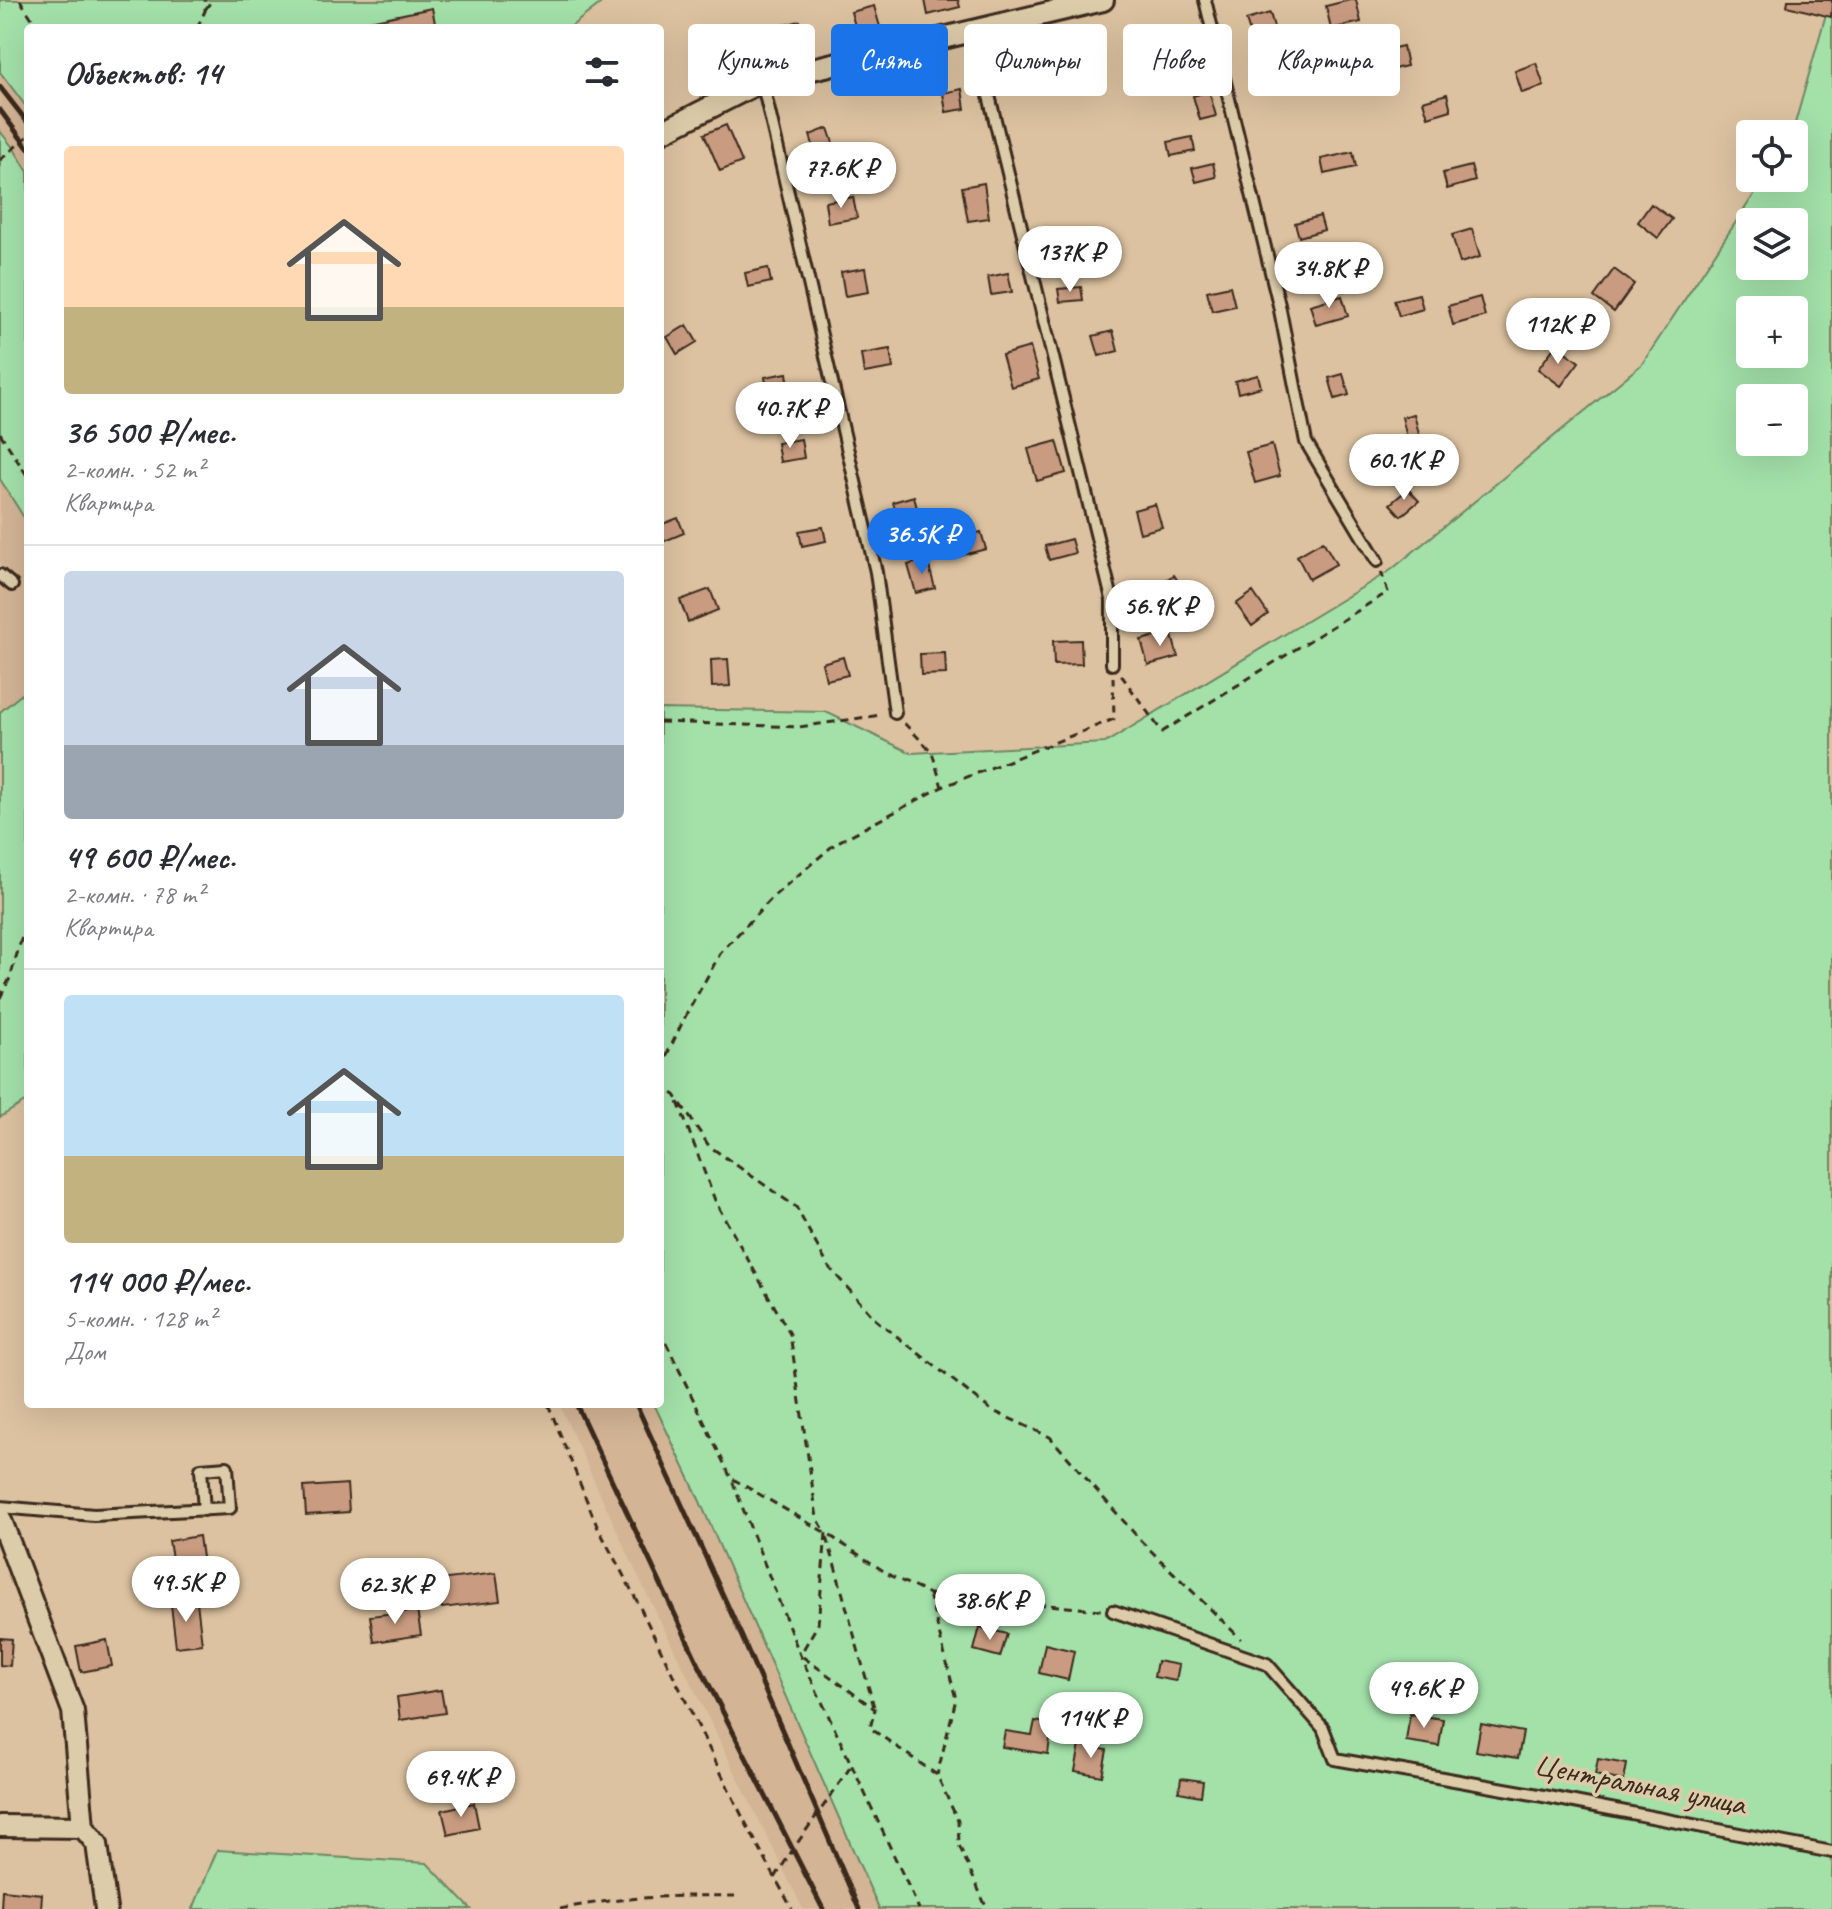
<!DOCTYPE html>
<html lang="ru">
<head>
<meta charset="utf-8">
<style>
  body { margin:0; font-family:Caveat,sans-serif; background:#f7f7f7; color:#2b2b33; height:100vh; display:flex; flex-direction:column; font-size:30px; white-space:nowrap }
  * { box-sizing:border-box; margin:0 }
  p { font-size:26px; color:#7c7c81 }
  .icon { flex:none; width:44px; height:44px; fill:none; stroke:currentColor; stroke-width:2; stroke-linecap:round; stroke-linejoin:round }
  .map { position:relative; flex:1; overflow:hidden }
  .sheet { position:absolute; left:24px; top:24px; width:640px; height:1384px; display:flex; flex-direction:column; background:#fff; border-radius:8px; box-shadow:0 8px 32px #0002 }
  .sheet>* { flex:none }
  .guide { position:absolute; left:688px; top:24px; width:760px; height:72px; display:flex; gap:16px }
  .buttons { position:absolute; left:1736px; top:120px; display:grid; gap:16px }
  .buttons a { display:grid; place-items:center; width:72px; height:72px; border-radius:8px; background:#fff; box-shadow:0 8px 32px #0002; font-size:40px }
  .price { position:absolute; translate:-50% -68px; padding:0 18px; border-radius:28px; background:#fff; color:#222; font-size:26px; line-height:52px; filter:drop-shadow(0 2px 4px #0008) }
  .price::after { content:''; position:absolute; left:50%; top:48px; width:24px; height:18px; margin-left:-12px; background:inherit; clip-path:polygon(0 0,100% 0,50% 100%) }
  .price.current { background:#1a73e8; color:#fff }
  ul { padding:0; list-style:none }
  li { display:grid; align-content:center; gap:16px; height:424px; padding:0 40px }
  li+li { border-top:2px solid #e1e1e2 }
  li span { display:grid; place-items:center; height:248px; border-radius:8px; color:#555 }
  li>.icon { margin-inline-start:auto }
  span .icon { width:144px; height:144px; fill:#fffc; stroke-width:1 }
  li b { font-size:34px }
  h2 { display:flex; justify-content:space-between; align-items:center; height:96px; padding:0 40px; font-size:34px }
  .pill { padding:0 28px; border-radius:8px; background:#fff; box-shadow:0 8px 32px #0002; font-size:28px; line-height:72px }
  .pill.current { background:#1a73e8; color:#fff }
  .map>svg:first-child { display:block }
</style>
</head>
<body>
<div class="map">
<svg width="1832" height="1909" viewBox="0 0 1832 1909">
  <rect width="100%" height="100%" fill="#dcc2a0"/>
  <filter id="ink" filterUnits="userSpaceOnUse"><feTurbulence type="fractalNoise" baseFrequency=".0125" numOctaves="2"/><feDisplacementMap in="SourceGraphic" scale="16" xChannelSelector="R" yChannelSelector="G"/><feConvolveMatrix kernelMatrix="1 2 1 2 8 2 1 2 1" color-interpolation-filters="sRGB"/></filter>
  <g filter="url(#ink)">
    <path fill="#d3b495" d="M0,72L28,109V172L14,149L0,131Z
      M0,479L28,524V689L0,712Z
      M559,1404H654L698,1497L879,1909H803L637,1574Z"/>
    <path fill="#a3e1a9" stroke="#6f8664" stroke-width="2" fill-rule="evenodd" d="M0,0H605L569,28H28V109L0,72Z
      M1830,0H1832V1909H879L698,1497L654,1404H660V709L826,712L911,753L1105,743L1391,570L1642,364L1765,178H1794V134H1792ZM1750,222H1794V266H1750ZM1750,310H1794V354H1750ZM1750,398H1794V442H1750Z
      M0,131L14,149L28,172V524L0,479Z
      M28,689V1100L0,1117V712Z
      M217,1850L427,1863L471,1909H193Z"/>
    <path fill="#c99c81" stroke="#3b2a1e" stroke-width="2" d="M925,0H958L960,7L928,15Z
      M1350,0H1356L1361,22L1331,29L1326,6Z
      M1788,0H1832L1831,17L1787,6Z
      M874,6L880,27L857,33L851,12Z
      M432,8L436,28H336Z
      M1270,13L1277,38L1254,45L1246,20Z
      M800,21L805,43L781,49L775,27Z
      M730,38L735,58L713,64L708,44Z
      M1403,46L1407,66L1389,70L1385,50Z
      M1536,63L1544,86L1522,93L1515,71Z
      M962,89L965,109L946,112L943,93Z
      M1209,91L1216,116L1200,120L1193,96Z
      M1447,94L1451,110L1428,117L1423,101Z
      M726,125L742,162L720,171L704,134Z
      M828,128L834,146L815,152L810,135Z
      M1192,137L1195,151L1171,156L1168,142Z
      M1353,152L1356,167L1324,174L1321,159Z
      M1213,163L1216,177L1196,182L1192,168Z
      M1471,166L1475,181L1447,189L1443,173Z
      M984,183L989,218L968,221L962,187Z
      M853,197L857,218L828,223L825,202Z
      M1651,204L1672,219L1658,238L1638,222Z
      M1320,216L1324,230L1299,237L1295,223Z
      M1472,229L1480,257L1460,263L1452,235Z
      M768,268L771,282L748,287L745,273Z
      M865,268L869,292L845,296L841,272Z
      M1614,269L1634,284L1614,312L1594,297Z
      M1008,273L1012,292L991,295L988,277Z
      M1230,286L1235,306L1212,311L1207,291Z
      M1081,287L1083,300L1060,302L1058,289Z
      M1419,294L1423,309L1399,316L1394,300Z
      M1342,296L1348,316L1316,325L1310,305Z
      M1480,297L1485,316L1453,325L1448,306Z
      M687,325L697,342L677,354L667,337Z
      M1113,331L1118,351L1099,356L1093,336Z
      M1556,345L1579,362L1561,386L1538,369Z
      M1030,347L1039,379L1011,387L1002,355Z
      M890,349L893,368L864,373L861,354Z
      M787,373L789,386L767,390L765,377Z
      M1343,374L1349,395L1335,399L1329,378Z
      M1258,375L1261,387L1238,393L1235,381Z
      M1414,414L1420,438L1408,442L1402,417Z
      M801,439L804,458L780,462L777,443Z
      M1057,441L1066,473L1037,481L1028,449Z
      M1272,445L1280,476L1255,483L1246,452Z
      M1408,489L1419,501L1401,516L1390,504Z
      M914,496L918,513L898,519L893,502Z
      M1155,504L1162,527L1140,533L1134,510Z
      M678,518L684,533L660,543V525Z
      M823,527L826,541L802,546L799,531Z
      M981,532L986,549L963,555L958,538Z
      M1071,539L1075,553L1049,560L1045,546Z
      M1323,541L1336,564L1309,579L1297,556Z
      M927,559L935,588L916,593L908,565Z
      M1174,575L1187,595L1177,601L1164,581Z
      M710,589L718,610L688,622L680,600Z
      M1253,592L1268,614L1252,626L1236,604Z
      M1171,632L1178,657L1148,665L1141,640Z
      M1081,640L1082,664L1054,665L1053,641Z
      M945,653L946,674L921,675L920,654Z
      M843,657L848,675L826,680L822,663Z
      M728,659L730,686L712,687L711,660Z
      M347,1484L349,1512L306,1515L304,1487Z
      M199,1536L204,1572L175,1577L169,1541Z
      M496,1573L500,1601L442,1608L439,1580Z
      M197,1602L202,1644L176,1647L171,1605Z
      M417,1610L421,1635L374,1642L370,1616Z
      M980,1627L1007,1634L1000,1657L974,1650Z
      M0,1638L12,1639L10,1666L0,1665Z
      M107,1640L112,1666L81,1672L76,1646Z
      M1045,1644L1074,1651L1068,1680L1039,1673Z
      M1157,1661L1179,1665L1176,1681L1154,1677Z
      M441,1690L445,1713L400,1720L397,1697Z
      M1410,1714L1443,1719L1439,1746L1406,1741Z
      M1035,1721L1052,1724L1048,1754L1002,1747L1005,1731L1032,1735Z
      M1481,1724L1523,1732L1518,1758L1476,1751Z
      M1080,1745L1107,1750L1102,1776L1075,1771Z
      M1598,1759L1627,1764L1624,1781L1595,1775Z
      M1181,1778L1203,1781L1201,1796L1179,1792Z
      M474,1803L479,1828L448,1835L442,1810Z
      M2,1890L42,1894L41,1909H1Z"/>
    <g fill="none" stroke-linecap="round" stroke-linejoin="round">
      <g stroke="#3b2a1e" stroke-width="16">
        <path id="service" d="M1205,0L1279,305L1306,442L1377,561
          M973,30L1112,599V664
          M762,81L876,572L895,713
          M0,575L12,585
          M0,1507L94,1515L230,1508L227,1467L201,1469L204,1510
          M1113,1611L1267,1664L1323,1728L1335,1759L1533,1794L1832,1852"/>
      </g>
      <g stroke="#3b2a1e" stroke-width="26">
        <path id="minor" d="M660,133L762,81L1103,0
          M0,1518L73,1711L83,1827L97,1844L106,1909
          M0,1826L83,1827"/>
      </g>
      <path stroke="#3b2a1e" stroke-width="3" stroke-dasharray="8 6" stroke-linecap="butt" d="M20,0L38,28
        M205,10L212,0
        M197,28L205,11V0
        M0,160L28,136
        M0,433L28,477
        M1121,675L1162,732L1388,592L1381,572
        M660,722L799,727L881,715
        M904,723L932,752L942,787
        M0,998L10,978L28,916
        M660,1069L685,1017L721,952L776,894L836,843L942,787L1114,719L1113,677
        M660,1086L675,1095L709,1146L796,1207L828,1266L876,1320L991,1410L1050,1437L1141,1541L1241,1639
        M678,1102L716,1203L790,1334L817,1518L826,1533L818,1624L800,1655
        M660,1330L731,1478L800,1655L919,1909
        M548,1404L597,1526L634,1595L743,1818L792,1909
        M733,1479L826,1533L891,1576L929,1594L1101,1610
        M827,1537L874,1707
        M929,1594L956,1699L937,1775
        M803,1657L875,1709L870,1728L937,1775L958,1821L959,1845L987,1909
        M775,1878C798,1839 826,1804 851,1766
        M560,1909C618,1897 677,1895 735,1896"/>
      <use href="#service" stroke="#ddcca9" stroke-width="10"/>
      <use href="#minor" stroke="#ddcca9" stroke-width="20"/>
      <path stroke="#3b2a1e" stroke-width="5" d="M0,87L28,123
        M0,110L28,148
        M576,1404L696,1659L823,1909
        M636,1404L742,1637L859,1909"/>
    </g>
  </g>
  <g text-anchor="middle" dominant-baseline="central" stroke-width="7" stroke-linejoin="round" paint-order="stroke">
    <g font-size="32" fill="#3b2a1e" stroke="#ddcca9">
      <text transform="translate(1640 1784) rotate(11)">Центральная улица</text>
    </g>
  </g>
</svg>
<div class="buttons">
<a><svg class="icon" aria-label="locate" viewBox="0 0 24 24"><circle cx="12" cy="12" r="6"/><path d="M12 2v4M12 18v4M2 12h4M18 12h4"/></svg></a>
<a><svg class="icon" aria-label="layers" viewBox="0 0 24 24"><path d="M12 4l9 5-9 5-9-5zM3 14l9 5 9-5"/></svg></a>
<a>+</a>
<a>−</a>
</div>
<b class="price" style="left:841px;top:210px">77.6K ₽</b>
<b class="price" style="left:1070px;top:294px">137K ₽</b>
<b class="price" style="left:1329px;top:310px">34.8K ₽</b>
<b class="price" style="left:1558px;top:366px">112K ₽</b>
<b class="price" style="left:790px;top:450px">40.7K ₽</b>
<b class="price" style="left:1404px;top:502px">60.1K ₽</b>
<b class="price current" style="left:922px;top:576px">36.5K ₽</b>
<b class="price" style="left:1160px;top:648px">56.9K ₽</b>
<b class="price" style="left:186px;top:1624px">49.5K ₽</b>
<b class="price" style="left:395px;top:1626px">62.3K ₽</b>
<b class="price" style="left:990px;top:1642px">38.6K ₽</b>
<b class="price" style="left:1424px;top:1730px">49.6K ₽</b>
<b class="price" style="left:1091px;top:1760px">114K ₽</b>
<b class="price" style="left:461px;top:1819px">69.4K ₽</b>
<div class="guide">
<a class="pill">Купить</a>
<a class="pill current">Снять</a>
<a class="pill">Фильтры</a>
<a class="pill">Новое</a>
<a class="pill">Квартира</a>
</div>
<section class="sheet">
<h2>Объектов: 14<svg class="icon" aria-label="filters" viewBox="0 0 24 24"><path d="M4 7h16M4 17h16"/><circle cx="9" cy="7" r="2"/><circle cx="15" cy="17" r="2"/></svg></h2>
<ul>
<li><span style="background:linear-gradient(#ffd9b3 65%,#c2b280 0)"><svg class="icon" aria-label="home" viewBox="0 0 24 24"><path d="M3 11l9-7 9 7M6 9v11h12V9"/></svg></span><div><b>36 500 ₽/мес.</b><p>2-комн. · 52 m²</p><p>Квартира</p></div></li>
<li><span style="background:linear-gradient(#c9d6e8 70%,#9aa5b1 0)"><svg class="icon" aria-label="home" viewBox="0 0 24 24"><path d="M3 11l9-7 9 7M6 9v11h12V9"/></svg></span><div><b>49 600 ₽/мес.</b><p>2-комн. · 78 m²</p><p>Квартира</p></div></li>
<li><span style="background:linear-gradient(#bfe0f5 65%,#c2b280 0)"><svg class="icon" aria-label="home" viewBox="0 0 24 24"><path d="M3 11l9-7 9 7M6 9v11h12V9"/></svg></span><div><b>114 000 ₽/мес.</b><p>5-комн. · 128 m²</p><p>Дом</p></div></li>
</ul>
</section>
</div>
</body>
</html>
